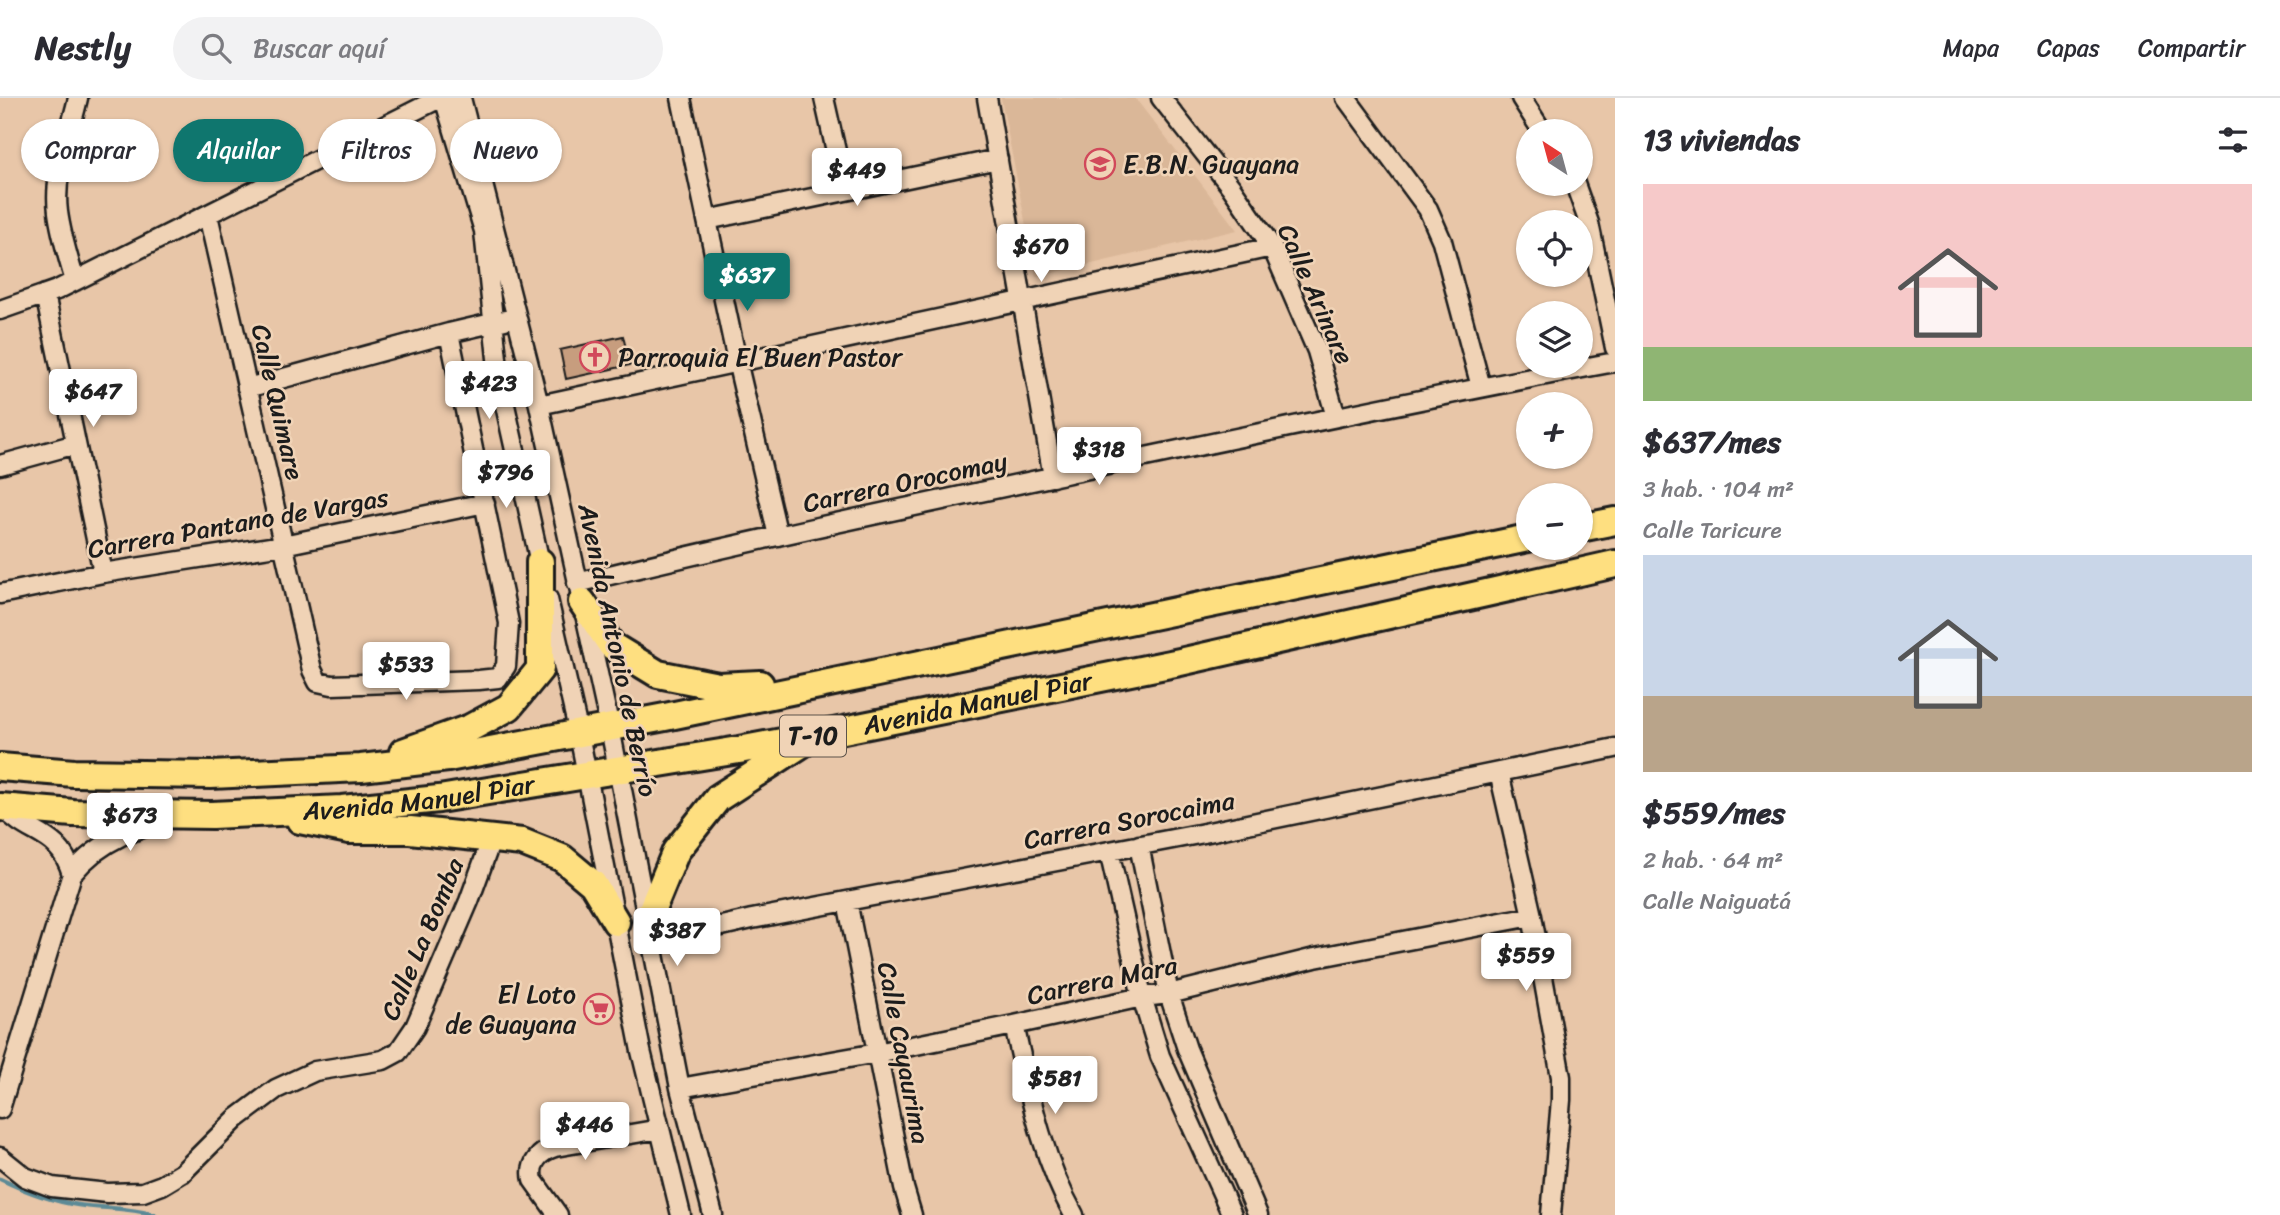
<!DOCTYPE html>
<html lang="es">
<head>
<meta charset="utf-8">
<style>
  body { margin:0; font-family:Sriracha,sans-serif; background:#f2f2f3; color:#2b2b33; height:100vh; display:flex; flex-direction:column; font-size:26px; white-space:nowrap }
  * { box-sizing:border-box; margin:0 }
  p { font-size:23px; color:#7c7c81 }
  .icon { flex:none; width:38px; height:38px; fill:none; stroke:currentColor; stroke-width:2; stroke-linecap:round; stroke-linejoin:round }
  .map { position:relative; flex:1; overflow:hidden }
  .drawer { display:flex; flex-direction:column; background:#fff; width:665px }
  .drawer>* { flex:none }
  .guide { position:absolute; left:21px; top:21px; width:665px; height:63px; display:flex; gap:14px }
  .needle { width:46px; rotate:324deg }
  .fabs { position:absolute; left:1516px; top:21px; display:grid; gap:14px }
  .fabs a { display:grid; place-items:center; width:77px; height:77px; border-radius:50%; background:#fff; box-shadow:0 2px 5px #0004; font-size:35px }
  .price { position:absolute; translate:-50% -60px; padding:0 16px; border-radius:7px; background:#fff; color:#222; font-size:23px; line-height:46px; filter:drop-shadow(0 2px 4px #0008) }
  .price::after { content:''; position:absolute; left:50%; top:42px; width:21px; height:16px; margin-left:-10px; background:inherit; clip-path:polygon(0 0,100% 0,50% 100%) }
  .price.selected { background:#0f766e; color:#fff }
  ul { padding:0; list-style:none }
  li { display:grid; align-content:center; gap:14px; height:371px; padding:0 28px }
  li span { display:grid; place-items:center; height:217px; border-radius:0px; color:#555 }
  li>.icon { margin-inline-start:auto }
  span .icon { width:126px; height:126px; fill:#fffc; stroke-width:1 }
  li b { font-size:30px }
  h2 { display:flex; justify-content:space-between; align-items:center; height:84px; padding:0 28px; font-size:30px }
  .chip { padding:0 24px; border-radius:32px; background:#fff; box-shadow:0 2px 5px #0004; font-size:24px; line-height:63px }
  .chip.selected { background:#0f766e; color:#fff }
  header { display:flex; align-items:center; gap:42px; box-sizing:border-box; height:98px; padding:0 35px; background:#fff; border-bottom:2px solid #e1e1e2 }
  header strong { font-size:33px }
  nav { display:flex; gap:38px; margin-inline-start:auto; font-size:24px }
  .search { width:490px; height:63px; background:#f2f2f3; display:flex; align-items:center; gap:18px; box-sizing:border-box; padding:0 24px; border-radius:38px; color:#7c7c81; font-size:26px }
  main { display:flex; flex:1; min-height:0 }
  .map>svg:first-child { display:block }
</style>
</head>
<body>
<header>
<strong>Nestly</strong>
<div class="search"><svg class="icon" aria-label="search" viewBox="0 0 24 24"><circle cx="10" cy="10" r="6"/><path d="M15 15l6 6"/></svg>Buscar aquí</div>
<nav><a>Mapa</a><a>Capas</a><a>Compartir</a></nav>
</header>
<main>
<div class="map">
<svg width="1615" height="1117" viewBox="0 0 1615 1117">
  <rect width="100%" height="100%" fill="#e8c6a8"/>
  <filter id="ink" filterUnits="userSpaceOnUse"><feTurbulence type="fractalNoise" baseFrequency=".0143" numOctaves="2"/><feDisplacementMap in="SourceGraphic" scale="14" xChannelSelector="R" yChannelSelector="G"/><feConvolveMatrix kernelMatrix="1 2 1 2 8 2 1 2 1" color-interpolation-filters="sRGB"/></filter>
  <g filter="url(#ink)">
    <path fill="#dab798" d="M1001,0H1135L1237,132L1036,179Z"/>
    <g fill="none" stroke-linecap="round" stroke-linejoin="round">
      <path stroke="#5c8a96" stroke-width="4.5" d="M0,1081C25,1093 50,1103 78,1107C105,1111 128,1109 155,1117"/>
    </g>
    <path fill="#c79d7e" stroke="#1c1c1c" stroke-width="2" d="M623,238L630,267L566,281L560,252Z"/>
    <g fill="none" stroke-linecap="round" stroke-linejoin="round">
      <g stroke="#1c1c1c" stroke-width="23">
        <path id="minor" d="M444,0L484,133L499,280L542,474
          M461,0L539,307L610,630L680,990L713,1117
          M681,0L737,263L778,438
          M824,0L845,93
          M987,0L1053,379
          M1161,0L1231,89L1272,149L1317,253L1336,319
          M1346,0L1428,111L1442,143L1481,289
          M1521,0L1542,33
          M1575,86L1589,125L1615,250
          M208,117L312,572L318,584L332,587L479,582L498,580L506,568L509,525L449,235
          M707,122L998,61
          M75,183C68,160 61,137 58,114C53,76 70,36 78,0
          M45,196L103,475
          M0,212L57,192L440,0
          M247,290L449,235L505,222
          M539,307L1272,149
          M0,367L76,346
          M577,485C750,442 924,406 1098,369C1270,333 1442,296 1615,264
          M0,496L103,475L283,447L485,405
          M548,501L579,636L641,953L681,1117
          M1499,674L1532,818L1561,979V1002L1551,1117
          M4,710C29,739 59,732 72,776
          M1139,747L1169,896L1187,951L1258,1117
          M1109,753L1142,899L1160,958L1232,1117
          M847,803L904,1090L912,1117
          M652,844L752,821L1199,736L1615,650
          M1014,927C1029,992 1041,1058 1074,1117
          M680,990L877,955L1014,927L1142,899L1169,896L1315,860L1532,818
          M0,1011L72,776C85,760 102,747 121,738C140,730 149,730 166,716
          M0,1059L25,1079L52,1089L107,1095L143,1094L162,1087L182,1075L236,1021L276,991L315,973L383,962L398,954L415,929L469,803L492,740
          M558,1117L533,1082C529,1066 539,1054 555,1049L660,1031"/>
      </g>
      <g stroke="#1c1c1c" stroke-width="32">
        <g id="highway">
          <path d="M1580,430L1615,423"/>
          <path d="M582,504L612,548L658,576L718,588L760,586"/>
          <path d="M403,654L470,630L509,609L540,571V464"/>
          <path d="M0,669L74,675L211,677L361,670L448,660L665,619L1528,440"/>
          <path id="s1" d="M0,709L73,715L212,717L342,711L439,701L739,652L819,637L1180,564L1615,466"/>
          <path d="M300,722L349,732H410L522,744L562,760L593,786L616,824"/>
          <path d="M648,821L676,753L718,700L803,645"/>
        </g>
      </g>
      <use href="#minor" stroke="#f0d3b6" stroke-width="18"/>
      <use href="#highway" stroke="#fedf80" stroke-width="26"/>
    </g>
  </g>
  <defs>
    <g id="school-ring" transform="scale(1.575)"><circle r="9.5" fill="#f0d3b6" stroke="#d1495b" stroke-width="1.5"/><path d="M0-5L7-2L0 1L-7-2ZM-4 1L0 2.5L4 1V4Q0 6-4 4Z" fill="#d1495b"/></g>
    <g id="church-ring" transform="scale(1.575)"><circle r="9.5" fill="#f0d3b6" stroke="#d1495b" stroke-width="1.5"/><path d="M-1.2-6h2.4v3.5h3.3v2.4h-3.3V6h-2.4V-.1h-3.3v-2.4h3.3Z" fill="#d1495b"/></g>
    <g id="supermarket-ring" transform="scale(1.575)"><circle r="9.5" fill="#f0d3b6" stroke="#d1495b" stroke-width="1.5"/><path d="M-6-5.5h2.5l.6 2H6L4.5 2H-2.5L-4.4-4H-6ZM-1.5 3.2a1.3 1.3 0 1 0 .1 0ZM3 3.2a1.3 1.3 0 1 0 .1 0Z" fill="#d1495b"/></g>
  </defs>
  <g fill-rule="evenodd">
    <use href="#school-ring" x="1100" y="66"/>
    <use href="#church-ring" x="595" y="259"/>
    <use href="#supermarket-ring" x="599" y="911"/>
  </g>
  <g text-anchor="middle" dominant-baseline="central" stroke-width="5" stroke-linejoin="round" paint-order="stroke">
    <rect fill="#f0d3b6" stroke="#5c534a" stroke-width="2" x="780" y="617.5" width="66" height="41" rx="5"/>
    <g font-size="24" font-weight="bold" fill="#1c1c1c">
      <text x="813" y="638">T-10</text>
    </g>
    <g font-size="26" fill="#1c1c1c" stroke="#f0d3b6" text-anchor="start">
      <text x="1123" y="66">E.B.N. Guayana</text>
      <text x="618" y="259">Parroquia El Buen Pastor</text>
      <text x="576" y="896" text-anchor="end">El Loto<tspan x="576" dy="30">de Guayana</tspan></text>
    </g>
    <g font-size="26" fill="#1c1c1c" stroke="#f0d3b6">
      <text transform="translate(1316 196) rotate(66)">Calle Arinare</text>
      <text transform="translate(278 304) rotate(77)">Calle Quimare</text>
      <text transform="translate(905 384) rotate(-12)">Carrera Orocomay</text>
      <text transform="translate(238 425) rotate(-10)">Carrera Pantano de Vargas</text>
      <text transform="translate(618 552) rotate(78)">Avenida Antonio de Berrío</text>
      <text stroke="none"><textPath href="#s1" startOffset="987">Avenida Manuel Piar</textPath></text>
      <text stroke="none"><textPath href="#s1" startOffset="420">Avenida Manuel Piar</textPath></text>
      <text transform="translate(1129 722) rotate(-11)">Carrera Sorocaima</text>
      <text transform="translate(422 841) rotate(-67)">Calle La Bomba</text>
      <text transform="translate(1102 882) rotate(-12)">Carrera Mara</text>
      <text transform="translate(904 955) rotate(79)">Calle Cayaurima</text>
    </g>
  </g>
</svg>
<div class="fabs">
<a><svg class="needle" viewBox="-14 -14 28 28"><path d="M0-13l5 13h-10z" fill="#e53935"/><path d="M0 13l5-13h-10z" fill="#7c7c81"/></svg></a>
<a><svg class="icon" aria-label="locate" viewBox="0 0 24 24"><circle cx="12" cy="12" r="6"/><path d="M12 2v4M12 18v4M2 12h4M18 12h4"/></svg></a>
<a><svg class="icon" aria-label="layers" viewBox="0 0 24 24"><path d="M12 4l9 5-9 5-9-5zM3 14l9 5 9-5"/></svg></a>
<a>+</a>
<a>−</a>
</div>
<b class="price" style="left:857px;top:110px">$449</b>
<b class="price" style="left:1041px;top:186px">$670</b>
<b class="price selected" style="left:747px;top:215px">$637</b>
<b class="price" style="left:489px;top:323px">$423</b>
<b class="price" style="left:93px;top:331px">$647</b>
<b class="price" style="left:1099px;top:389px">$318</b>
<b class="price" style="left:506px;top:412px">$796</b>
<b class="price" style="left:406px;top:604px">$533</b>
<b class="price" style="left:130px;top:755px">$673</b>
<b class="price" style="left:677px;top:870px">$387</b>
<b class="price" style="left:1526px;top:895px">$559</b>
<b class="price" style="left:1055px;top:1018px">$581</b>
<b class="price" style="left:585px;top:1064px">$446</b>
<div class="guide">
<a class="chip">Comprar</a>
<a class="chip selected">Alquilar</a>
<a class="chip">Filtros</a>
<a class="chip">Nuevo</a>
</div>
</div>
<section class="drawer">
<h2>13 viviendas<svg class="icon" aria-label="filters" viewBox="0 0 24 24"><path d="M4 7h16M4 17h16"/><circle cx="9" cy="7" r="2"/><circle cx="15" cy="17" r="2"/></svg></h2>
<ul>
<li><span style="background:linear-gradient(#f6c9c9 75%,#8fb573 0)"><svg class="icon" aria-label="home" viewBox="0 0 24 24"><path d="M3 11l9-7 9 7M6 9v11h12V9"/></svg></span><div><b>$637/mes</b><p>3 hab. · 104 m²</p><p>Calle Taricure</p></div></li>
<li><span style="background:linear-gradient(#c9d6e8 65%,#b9a48a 0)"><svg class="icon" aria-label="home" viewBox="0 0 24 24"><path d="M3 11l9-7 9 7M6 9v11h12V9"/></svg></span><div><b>$559/mes</b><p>2 hab. · 64 m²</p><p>Calle Naiguatá</p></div></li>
</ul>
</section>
</main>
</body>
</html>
